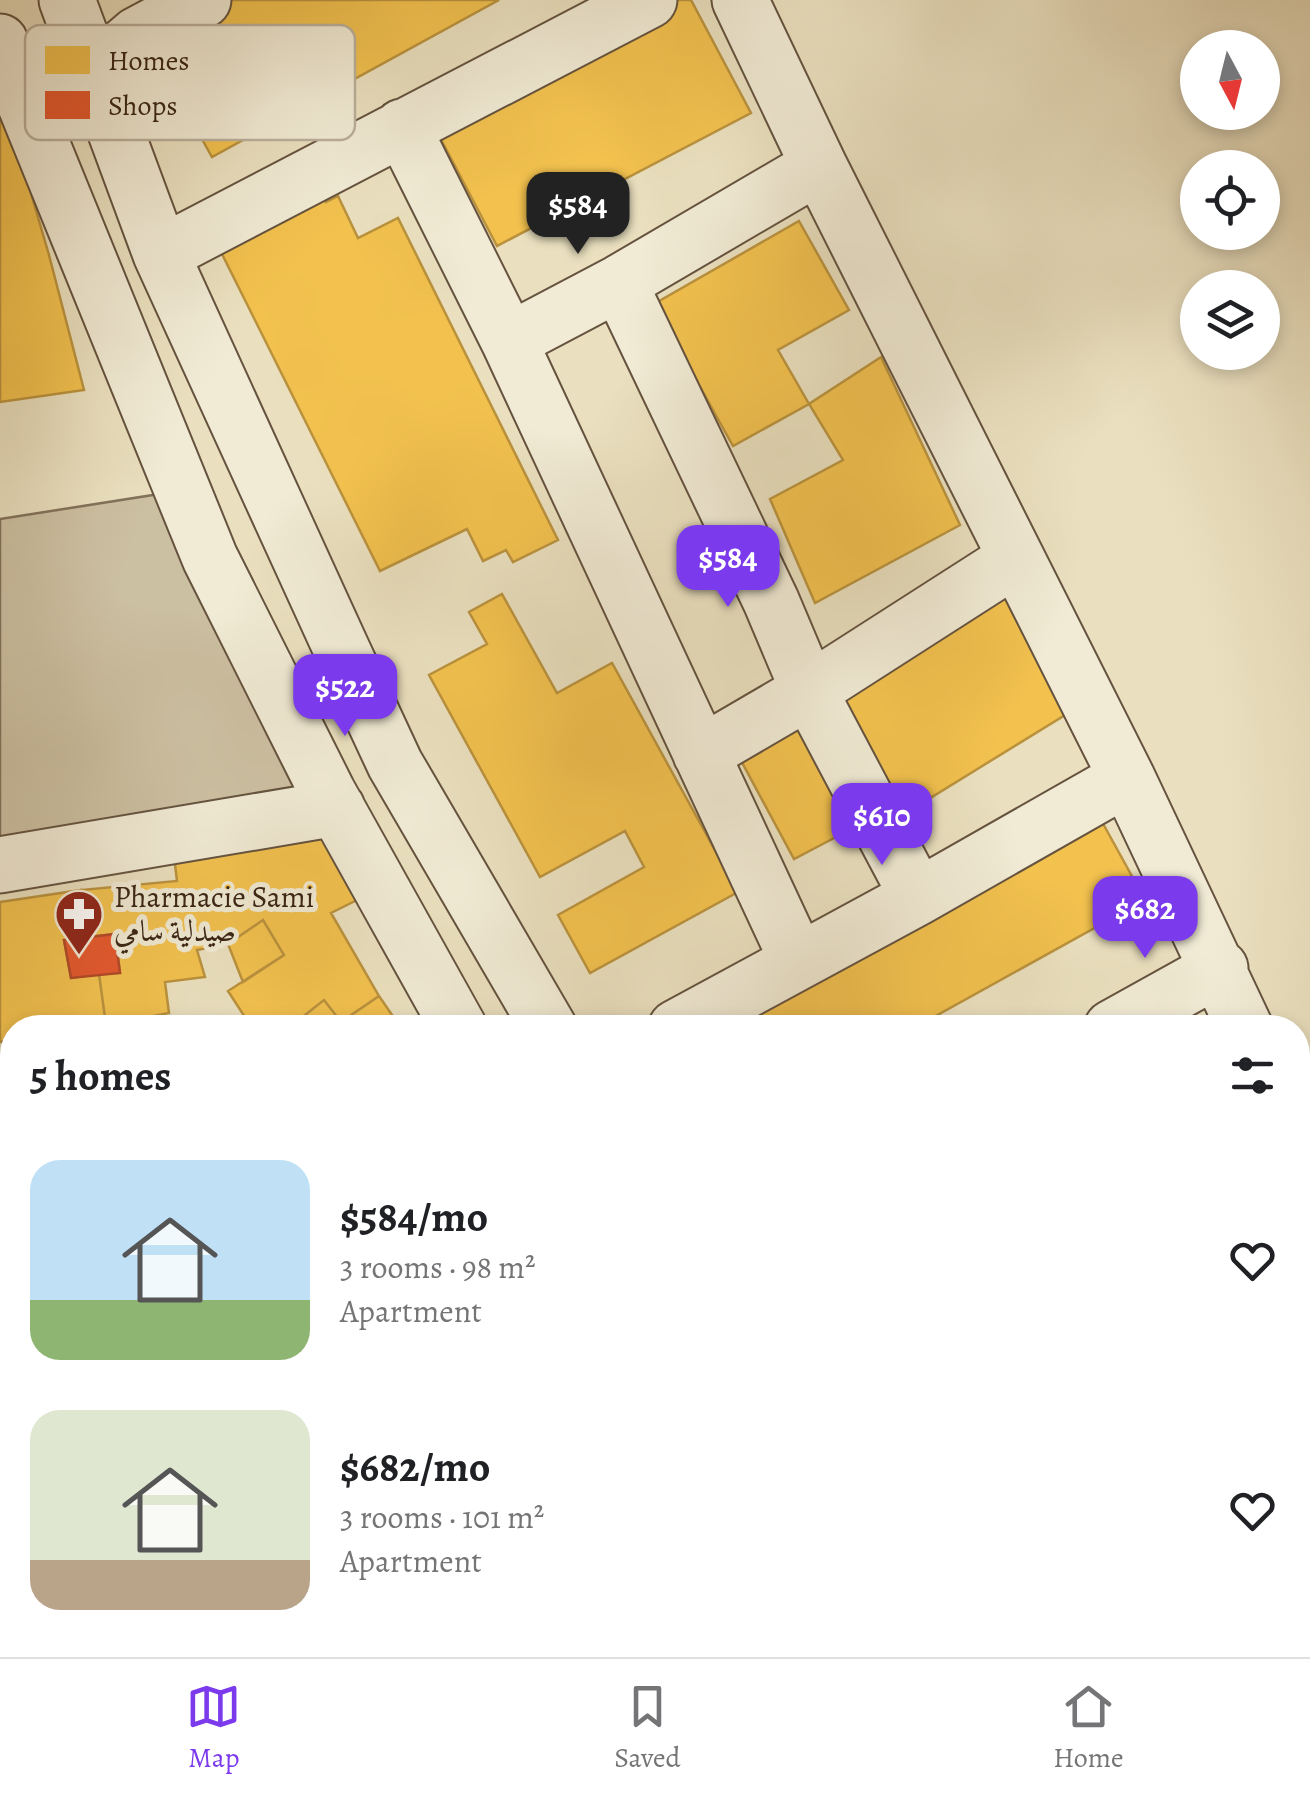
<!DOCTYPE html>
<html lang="en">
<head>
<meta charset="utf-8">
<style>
  body { margin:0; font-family:Alegreya,Amiri,serif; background:#f2f2f2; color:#202124; height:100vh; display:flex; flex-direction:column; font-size:38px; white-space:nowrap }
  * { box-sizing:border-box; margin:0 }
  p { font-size:32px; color:#757577 }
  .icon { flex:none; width:55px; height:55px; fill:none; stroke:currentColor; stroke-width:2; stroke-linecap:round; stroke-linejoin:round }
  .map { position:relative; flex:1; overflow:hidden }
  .panel { position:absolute; left:0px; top:1015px; width:1310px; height:642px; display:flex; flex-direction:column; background:#fff; border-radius:40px 40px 0 0; box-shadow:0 5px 15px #0003 }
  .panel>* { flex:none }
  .needle { width:65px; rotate:173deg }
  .controls { position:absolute; left:1180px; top:30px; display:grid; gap:20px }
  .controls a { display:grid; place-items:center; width:100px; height:100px; border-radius:50%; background:#fff; box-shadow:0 5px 15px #0003; font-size:50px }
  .price { position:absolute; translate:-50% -85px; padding:0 22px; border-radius:20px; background:#7c3aed; color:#fff; font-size:32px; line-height:65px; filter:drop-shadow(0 2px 5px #0008) }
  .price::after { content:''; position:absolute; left:50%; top:60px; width:30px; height:22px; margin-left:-15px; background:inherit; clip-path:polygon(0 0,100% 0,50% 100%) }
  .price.active { background:#222; color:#fff }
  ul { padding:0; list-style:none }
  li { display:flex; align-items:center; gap:30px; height:250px; padding:0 30px }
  li span { display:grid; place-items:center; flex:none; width:280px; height:200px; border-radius:30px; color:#555 }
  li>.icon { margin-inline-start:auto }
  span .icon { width:120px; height:120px; fill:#fffc; stroke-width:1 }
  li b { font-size:42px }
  h2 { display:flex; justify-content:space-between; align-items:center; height:120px; padding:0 30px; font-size:42px }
  .dock { display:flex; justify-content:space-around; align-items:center; height:140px; border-top:2px solid #e0e0e0; background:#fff; font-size:28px; color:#757577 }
  .dock a { display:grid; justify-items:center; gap:5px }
  .dock .active { color:#7c3aed }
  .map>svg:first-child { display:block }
</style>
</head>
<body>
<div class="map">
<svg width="1310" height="1657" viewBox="0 0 1310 1657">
  <rect width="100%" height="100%" fill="#eae0bf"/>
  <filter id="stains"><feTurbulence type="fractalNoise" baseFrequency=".002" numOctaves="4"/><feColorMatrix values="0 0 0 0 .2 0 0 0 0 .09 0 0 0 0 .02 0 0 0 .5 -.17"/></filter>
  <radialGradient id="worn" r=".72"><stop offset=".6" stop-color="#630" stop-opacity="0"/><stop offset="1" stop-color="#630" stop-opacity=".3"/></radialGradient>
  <path fill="#ccc0a2" stroke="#82725b" stroke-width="2.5" d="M166,493L304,800L0,843V519Z"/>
  <path fill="#f2c14e" stroke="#ba923d" stroke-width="2.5" d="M225,0H499L212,157L148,42Z
    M677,0H691L751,113L497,246L435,128Z
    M0,87L49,255L84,390L0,402Z
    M315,179L326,202L338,196L358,238L398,218L558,540L513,562L506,550L483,561L467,529L380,571L210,230Z
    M799,221L849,310L778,350L809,404L733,446L654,304Z
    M881,357L960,525L815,603L770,499L843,460L809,404Z
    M1000,581L1078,707L906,813L828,687Z
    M502,594L557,693L612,663L738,892L590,973L558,915L644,867L625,831L540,877L429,675L487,644L469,612Z
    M803,703L855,827L794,859L731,742Z
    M1095,809L1145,900L914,1028H699Z
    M322,835L357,900L331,913L379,996L341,1022L324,1000L300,1019L308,1028H252L228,991L284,955L263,920L228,944L197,950L205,977L165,982L169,1013L106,1025L99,974L120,973L115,934L87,937L81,890L177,881L174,856Z
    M81,890L87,937L64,940L71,978L99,974L106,1025L12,1028V1040L0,1042V902Z
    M263,920L284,955L243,982L228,944Z
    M379,996L401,1028H346L341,1022Z
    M324,1000L341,1022L346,1028H308L300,1019Z
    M1309,1365L1310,1437L1298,1442V1370Z
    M161,1645H194L196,1657H163Z
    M239,1645H288L291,1657H205L204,1649Z
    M384,1645H412L424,1657H374Z
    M412,1645H445L435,1657H424Z
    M446,1645H548L538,1657H466Z"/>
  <path fill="#e4572e" stroke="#b14826" stroke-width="2.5" d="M115,934L120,973L71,978L64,940Z"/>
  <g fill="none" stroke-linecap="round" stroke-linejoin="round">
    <g stroke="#65533f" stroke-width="59">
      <path id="minor" d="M67,0L161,254L341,648L395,764L549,1028
        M740,0L819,166L1127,778L1245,1028
        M0,42L210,558L328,793L459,1028
        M62,78L94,72L137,35L203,0
        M402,127L509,341L619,283L819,166
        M161,254L649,0
        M619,283L771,601L809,691L918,897
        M509,341L797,959
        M701,754L809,691L1015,559
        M0,865L337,808
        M676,1028L918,897L1127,778
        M1112,1028L1220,968
        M1298,1150L1310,1179
        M1298,1567L1310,1558
        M854,1645L864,1657
        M950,1645L960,1657
        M693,1657L704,1645
        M1180,1657L1196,1645"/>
    </g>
    <use href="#minor" stroke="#f1ebd5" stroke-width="55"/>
  </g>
  <defs>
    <g id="pharmacy-pin" transform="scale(2.5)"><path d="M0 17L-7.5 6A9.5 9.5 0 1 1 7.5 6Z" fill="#8f2418" stroke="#f1ebd5"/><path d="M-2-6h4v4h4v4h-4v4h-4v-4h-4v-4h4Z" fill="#fff"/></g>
  </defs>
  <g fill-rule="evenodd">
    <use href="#pharmacy-pin" x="79" y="914"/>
  </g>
  <g text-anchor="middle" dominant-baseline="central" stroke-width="10" stroke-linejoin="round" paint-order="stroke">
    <g font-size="30" fill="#392414" stroke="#f1ebd5" text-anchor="start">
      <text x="114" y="897">Pharmacie Sami<tspan x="114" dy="34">صيدلية سامي</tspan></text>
    </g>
  </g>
  <rect x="25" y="25" width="330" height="115" rx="15" fill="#f1ebd5" stroke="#baaf9b" stroke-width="2.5"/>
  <rect x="45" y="46" width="45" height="28" fill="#f2c14e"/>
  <rect x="45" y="91" width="45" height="28" fill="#e4572e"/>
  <g font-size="28" fill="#392414">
    <text x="108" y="70">Homes</text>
    <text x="108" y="115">Shops</text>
  </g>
  <rect width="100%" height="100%" filter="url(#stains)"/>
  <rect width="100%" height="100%" fill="url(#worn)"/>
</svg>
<div class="controls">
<a><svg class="needle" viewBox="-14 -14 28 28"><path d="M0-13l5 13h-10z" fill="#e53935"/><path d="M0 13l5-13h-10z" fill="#757577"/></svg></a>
<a><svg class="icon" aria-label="locate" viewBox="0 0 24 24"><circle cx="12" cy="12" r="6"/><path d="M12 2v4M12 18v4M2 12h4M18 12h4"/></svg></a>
<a><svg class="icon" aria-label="layers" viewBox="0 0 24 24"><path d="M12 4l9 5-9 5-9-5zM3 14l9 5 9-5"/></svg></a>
</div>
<b class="price active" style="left:578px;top:257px">$584</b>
<b class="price" style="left:728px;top:610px">$584</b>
<b class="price" style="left:345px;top:739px">$522</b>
<b class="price" style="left:882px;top:868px">$610</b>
<b class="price" style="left:1145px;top:961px">$682</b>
<section class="panel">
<h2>5 homes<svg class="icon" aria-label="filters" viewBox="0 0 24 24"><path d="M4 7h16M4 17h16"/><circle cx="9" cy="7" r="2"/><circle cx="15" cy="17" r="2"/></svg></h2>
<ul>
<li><span style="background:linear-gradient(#bfe0f5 70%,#8fb573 0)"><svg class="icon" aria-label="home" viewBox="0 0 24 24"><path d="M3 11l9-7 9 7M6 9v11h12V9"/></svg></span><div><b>$584/mo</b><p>3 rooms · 98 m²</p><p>Apartment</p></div><svg class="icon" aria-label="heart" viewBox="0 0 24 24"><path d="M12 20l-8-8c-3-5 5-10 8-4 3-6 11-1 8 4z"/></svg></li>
<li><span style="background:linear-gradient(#dfe7d0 75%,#b9a48a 0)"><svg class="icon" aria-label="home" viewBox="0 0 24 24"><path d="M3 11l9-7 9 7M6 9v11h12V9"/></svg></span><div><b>$682/mo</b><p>3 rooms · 101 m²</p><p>Apartment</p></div><svg class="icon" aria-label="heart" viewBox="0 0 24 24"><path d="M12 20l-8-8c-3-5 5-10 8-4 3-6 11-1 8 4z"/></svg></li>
</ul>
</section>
</div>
<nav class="dock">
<a class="active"><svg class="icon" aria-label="map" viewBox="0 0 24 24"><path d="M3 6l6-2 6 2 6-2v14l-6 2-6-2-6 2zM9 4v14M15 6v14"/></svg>Map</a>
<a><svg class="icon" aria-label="saved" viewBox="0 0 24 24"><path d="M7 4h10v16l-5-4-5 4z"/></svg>Saved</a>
<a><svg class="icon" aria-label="home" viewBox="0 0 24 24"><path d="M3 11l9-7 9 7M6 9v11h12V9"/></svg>Home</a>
</nav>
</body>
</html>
